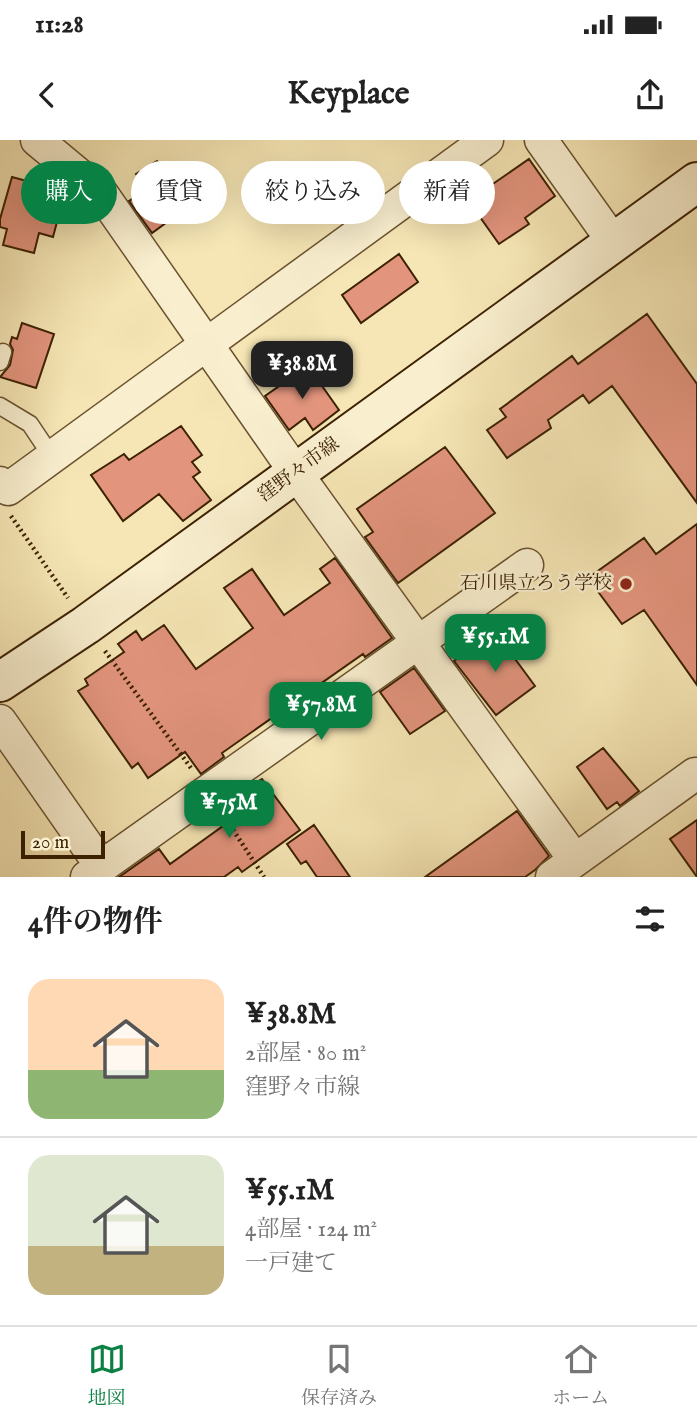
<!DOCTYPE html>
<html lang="ja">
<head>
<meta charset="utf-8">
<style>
  body { margin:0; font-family:"IM FELL English","Noto Serif JP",serif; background:#f2f2f2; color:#222; height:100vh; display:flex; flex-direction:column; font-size:26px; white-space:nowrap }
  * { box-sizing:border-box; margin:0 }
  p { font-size:23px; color:#767676 }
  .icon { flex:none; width:38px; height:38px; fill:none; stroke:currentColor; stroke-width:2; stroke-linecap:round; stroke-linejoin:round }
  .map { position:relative; height:737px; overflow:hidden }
  .side { display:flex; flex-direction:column; background:#fff; flex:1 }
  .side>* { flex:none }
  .hud { position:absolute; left:21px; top:21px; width:656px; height:63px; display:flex; gap:14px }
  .scale { position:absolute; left:21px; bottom:18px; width:84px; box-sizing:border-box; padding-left:7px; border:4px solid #3c2103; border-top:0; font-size:19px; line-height:24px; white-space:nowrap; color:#3c2103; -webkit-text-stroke:5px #f9efcf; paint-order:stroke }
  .price { position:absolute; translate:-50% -60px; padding:0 16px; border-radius:14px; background:#0b8043; color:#fff; font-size:23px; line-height:46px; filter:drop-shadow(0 2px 4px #0008) }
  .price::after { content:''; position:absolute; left:50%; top:42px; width:21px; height:16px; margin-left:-10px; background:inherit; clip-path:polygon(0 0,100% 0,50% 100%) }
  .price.selected { background:#222; color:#fff }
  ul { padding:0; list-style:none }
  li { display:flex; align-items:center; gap:21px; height:175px; padding:0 28px }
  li+li { border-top:2px solid #e0e0e0 }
  li span { display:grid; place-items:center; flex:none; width:196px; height:140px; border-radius:21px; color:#555 }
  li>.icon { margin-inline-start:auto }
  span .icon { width:84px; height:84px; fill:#fffc; stroke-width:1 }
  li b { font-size:30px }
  h2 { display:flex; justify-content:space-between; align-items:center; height:84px; padding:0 28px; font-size:30px }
  .chip { padding:0 24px; border-radius:32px; background:#fff; box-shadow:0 7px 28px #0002; font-size:24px; line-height:63px }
  .chip.selected { background:#0b8043; color:#fff }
  .status { display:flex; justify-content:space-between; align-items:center; height:49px; padding:0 35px; background:#fff; direction:ltr }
  .status svg { height:19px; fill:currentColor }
  header { display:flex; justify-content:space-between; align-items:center; height:91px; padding:0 28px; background:#fff; font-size:32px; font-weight:800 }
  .menu { display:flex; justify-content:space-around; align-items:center; height:98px; border-top:2px solid #e0e0e0; background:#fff; font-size:19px; color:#767676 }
  .menu a { display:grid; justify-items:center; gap:4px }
  .menu .selected { color:#0b8043 }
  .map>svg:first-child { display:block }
</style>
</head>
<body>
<div class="status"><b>11:28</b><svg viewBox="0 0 49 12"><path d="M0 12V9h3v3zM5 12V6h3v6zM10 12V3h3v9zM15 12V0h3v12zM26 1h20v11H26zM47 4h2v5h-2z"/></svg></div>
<header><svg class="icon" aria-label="back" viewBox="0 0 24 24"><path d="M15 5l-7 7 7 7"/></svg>Keyplace<svg class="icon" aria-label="share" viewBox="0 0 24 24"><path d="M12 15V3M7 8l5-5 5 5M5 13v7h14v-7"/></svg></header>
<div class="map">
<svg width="697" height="737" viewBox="0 0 697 737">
  <rect width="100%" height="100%" fill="#f6e6b5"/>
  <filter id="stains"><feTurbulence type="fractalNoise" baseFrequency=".00286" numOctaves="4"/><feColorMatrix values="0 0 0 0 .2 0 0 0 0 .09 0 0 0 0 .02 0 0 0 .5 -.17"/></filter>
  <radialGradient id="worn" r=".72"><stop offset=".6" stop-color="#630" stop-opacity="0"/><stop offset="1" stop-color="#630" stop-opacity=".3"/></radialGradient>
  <path fill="#e2947d" stroke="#3c2103" stroke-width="2" d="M529,19L555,56L525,78L529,84L499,104L475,70L481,66L474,57Z
    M157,21L189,66L152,93L129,61L147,49L136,34Z
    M48,33L66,48L53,97L39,93L34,113L3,105L7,89L0,87V79L12,37L45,46Z
    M399,114L418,142L361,183L342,155Z
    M647,174L697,244V363L612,246L589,263L583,255L548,280L551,288L507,318L487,290L506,277L500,269L572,216L578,224Z
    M22,183L54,194L36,248L0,237L10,225L13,210L10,204L12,197L17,199Z
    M308,226L339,270L313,290L305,278L289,290L265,256Z
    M181,286L202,315L192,322L200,332L193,337L211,360L183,381L159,354L123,381L91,335L124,314L129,320Z
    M445,307L495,373L398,443L365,397L373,392L357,369Z
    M697,384V545L644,470L622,484L588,438L644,398L656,414Z
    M335,418L392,498L365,517L363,514L222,613L224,617L201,634L185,612L148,638L138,623L132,628L78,551L88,545L85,539L124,512L118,504L136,491L142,500L164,485L196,529L253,488L224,448L252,429L284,475L330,443L320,429Z
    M490,494L500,508L504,504L535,546L496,575L454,521Z
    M414,528L445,571L410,594L380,552Z
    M603,608L639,651L620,666L617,662L607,669L577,627Z
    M262,639L300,690L242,732L238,727L224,737H119L159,709L170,724L234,678L223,663Z
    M517,671L549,716L535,730L525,737H425Z
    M697,680V737L670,699Z
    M314,685L350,737H317L306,721L301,724L287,704Z"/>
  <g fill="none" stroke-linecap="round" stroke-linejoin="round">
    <g stroke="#6a5230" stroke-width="19">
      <path id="service" d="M0,222L3,212
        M0,266L30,284L52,317"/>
    </g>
    <g stroke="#6a5230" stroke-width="35">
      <path id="minor" d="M37,0L102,54L296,333L575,720
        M541,0L615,104
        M0,343L8,349L487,0
        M0,581L102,727
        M87,737L527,425
        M552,737L695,634"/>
    </g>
    <g stroke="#3c2103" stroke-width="42">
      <path id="secondary" d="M0,542L86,485L697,42"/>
    </g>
    <path stroke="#3c2103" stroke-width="4.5" stroke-dasharray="2 3.5" stroke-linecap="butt" d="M11,376L68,458
      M105,511L191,628
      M224,676L264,737"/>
    <use href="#service" stroke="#f9efcf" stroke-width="16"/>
    <use href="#minor" stroke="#f9efcf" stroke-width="32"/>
    <use href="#secondary" stroke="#f9efcf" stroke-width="38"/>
  </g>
  <circle fill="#8f2418" stroke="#f9efcf" stroke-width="2.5" cx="626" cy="444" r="7"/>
  <g text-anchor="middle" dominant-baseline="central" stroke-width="5" stroke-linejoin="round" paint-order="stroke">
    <g font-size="19" fill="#3c2103" stroke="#f9efcf">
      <text transform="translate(299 330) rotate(-36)">窪野々市線</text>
    </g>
    <g font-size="19" fill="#3c2103" stroke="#f9efcf" text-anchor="end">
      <text x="612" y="444">石川県立ろう学校</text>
    </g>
  </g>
  <rect width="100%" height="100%" filter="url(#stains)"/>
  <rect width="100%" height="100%" fill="url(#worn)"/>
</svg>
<div class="scale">20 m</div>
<b class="price selected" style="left:302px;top:261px">¥38.8M</b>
<b class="price" style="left:495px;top:534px">¥55.1M</b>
<b class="price" style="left:321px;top:602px">¥57.8M</b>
<b class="price" style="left:229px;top:700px">¥75M</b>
<div class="hud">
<a class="chip selected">購入</a>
<a class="chip">賃貸</a>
<a class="chip">絞り込み</a>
<a class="chip">新着</a>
</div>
</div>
<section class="side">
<h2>4件の物件<svg class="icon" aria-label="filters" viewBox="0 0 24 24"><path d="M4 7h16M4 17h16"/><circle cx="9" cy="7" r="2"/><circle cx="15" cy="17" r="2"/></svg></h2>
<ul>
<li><span style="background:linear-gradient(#ffd9b3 65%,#8fb573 0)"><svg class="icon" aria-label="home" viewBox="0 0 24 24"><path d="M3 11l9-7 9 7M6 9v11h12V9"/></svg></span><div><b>¥38.8M</b><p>2部屋 · 80 m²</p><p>窪野々市線</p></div></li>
<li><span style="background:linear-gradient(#dfe7d0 65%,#c2b280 0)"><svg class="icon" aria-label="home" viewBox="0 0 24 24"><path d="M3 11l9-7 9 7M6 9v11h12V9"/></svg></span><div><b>¥55.1M</b><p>4部屋 · 124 m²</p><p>一戸建て</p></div></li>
</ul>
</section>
<nav class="menu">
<a class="selected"><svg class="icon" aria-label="map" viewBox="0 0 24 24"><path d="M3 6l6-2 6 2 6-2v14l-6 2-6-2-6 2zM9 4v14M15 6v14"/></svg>地図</a>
<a><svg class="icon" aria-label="saved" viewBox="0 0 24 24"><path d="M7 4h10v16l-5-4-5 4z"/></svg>保存済み</a>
<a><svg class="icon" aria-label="home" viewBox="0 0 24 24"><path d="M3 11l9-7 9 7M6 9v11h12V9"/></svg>ホーム</a>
</nav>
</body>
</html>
